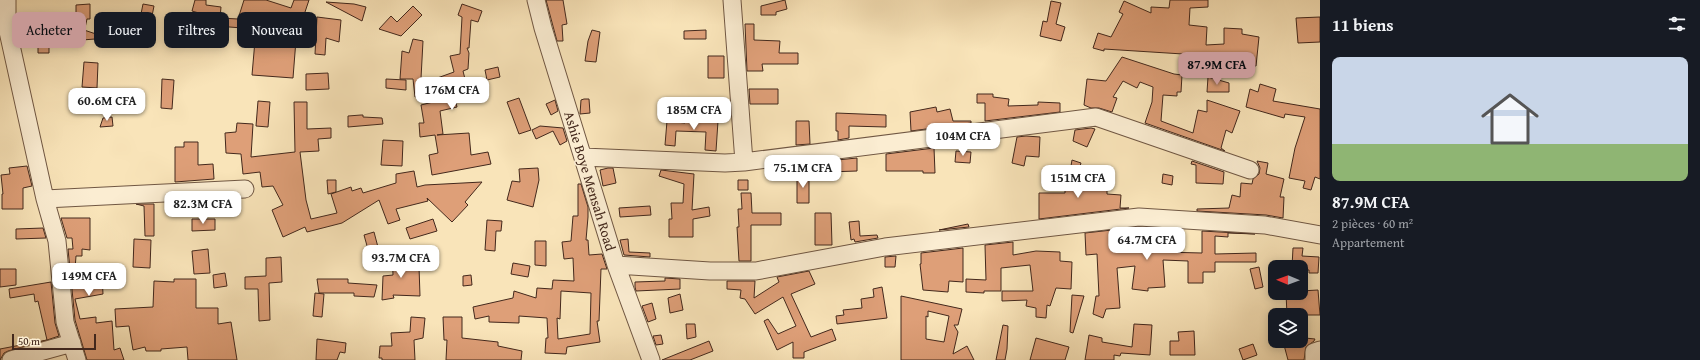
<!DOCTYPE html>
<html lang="fr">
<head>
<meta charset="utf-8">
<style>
  body { margin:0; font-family:"Gentium Book Plus",serif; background:#20242c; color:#f1f3f6; height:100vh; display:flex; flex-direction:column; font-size:15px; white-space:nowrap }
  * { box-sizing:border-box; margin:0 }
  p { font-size:13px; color:#9ea1a6 }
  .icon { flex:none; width:22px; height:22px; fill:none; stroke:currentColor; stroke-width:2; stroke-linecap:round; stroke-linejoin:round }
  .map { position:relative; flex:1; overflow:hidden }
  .side { display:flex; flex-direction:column; background:#171b24; width:380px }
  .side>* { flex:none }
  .guide { position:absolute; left:12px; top:12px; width:380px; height:36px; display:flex; gap:8px }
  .needle { width:26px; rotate:271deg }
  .controls { position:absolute; left:1268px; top:260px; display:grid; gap:8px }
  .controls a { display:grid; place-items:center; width:40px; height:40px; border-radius:8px; background:#171b24; box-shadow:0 2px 10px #0003; font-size:20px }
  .scale { position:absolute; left:12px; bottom:10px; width:84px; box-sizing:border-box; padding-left:4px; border:2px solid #43281c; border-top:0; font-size:11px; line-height:14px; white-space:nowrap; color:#43281c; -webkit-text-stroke:3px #fbedd2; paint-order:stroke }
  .price { position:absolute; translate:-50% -34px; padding:0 9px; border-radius:8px; background:#fff; color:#222; font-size:13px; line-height:26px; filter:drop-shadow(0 1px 2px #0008) }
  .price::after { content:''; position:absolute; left:50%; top:24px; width:12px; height:9px; margin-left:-6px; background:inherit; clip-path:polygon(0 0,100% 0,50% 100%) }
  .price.current { background:#c59692; color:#111 }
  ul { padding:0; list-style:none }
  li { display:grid; align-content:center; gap:8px; height:212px; padding:0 12px }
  li span { display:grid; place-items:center; height:124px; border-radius:8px; color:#555 }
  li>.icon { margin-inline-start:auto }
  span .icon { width:72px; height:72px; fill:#fffc; stroke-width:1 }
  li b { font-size:17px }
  h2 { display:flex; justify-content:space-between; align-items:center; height:48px; padding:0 12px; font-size:17px }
  .chip { padding:0 14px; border-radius:8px; background:#171b24; box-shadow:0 2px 10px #0003; font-size:14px; line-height:36px }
  .chip.current { background:#c59692; color:#111 }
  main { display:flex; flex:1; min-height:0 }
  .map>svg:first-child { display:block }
</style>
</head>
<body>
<main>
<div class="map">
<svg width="1320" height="360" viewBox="0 0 1320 360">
  <rect width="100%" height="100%" fill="#f9e4b9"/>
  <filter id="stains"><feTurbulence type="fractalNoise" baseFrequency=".005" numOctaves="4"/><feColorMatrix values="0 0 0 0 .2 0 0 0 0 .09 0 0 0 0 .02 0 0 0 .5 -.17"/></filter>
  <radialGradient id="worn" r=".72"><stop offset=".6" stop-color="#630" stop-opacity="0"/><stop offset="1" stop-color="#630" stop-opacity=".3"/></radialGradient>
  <path fill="#de9f78" stroke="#43281c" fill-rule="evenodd" d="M195,0H206V5L221,7L220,18L238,19L244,0H266L291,8L294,0H309L304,15H307L301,29L297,27L293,78L252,75L256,29L216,26V18L192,11Z
    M546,0H563L567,24L562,25L563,41H557Z
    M785,0L787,9L776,12V15H761V6Z
    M1170,0H1208V7L1190,8L1189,25L1207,27L1206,45L1224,44V28L1242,29V34L1259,37L1256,66L1196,64V58L1183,57V54L1104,49V51L1093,48L1098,33L1111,37L1123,14L1119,12L1124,1L1151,13V7L1169,8Z
    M1051,1L1061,3L1056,24L1065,27L1061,41L1040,36L1043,21L1047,22Z
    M326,2L354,4L366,7L362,21Z
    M90,4V19H87L85,28H49V15H76V5Z
    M143,4L154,6L150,26L139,24Z
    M462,4L482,11L478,22L471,20L469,48H467L469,53L468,69L463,71L465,79L451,82L457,107L440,111L443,134L437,135L469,133L471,155L488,152L491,164L432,175L429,155L438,153L435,135L420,137L419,123H424L421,105L445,99L440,85L430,87L429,81L454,72L450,56L460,54L462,17L458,15Z
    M413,6L422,15L401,36L379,29L391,16L397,22Z
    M317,17L341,20L339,42L326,38L325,55L315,54Z
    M1320,17V42L1298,43L1296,18Z
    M745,24H754V40L780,41L779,53H798V64H762L763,71H747Z
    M81,29L108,38L82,40Z
    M592,30L600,32L596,62L585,61L588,41Z
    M706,30V39H684V31Z
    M38,36H49V53H38Z
    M413,39L423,41L420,97H415L413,79H400L402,51L409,53Z
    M708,56H724V78H708Z
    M1122,57L1174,74L1182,75L1181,92H1177V96L1163,95L1161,121L1193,133L1198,110L1207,112V100L1240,111L1232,133L1226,130L1221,148L1225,151L1145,123L1152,102L1153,87L1140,82L1137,88L1123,81L1113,97L1117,98L1112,112L1099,108H1091L1084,105L1087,79L1106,81Z
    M84,62L98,63L97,88L82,87Z
    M498,67L500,77L487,80L485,70Z
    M328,73L329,89L306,90V74Z
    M1208,77L1229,83V92H1207Z
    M162,79L174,80L172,109L161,108Z
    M386,79L406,80V90L386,88Z
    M1260,84L1276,89L1273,101L1320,109V179L1315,177L1311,190L1303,188L1305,181L1289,178L1295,148L1305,117L1285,114L1284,118L1246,107L1250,89L1258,92Z
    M749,89H778V104H750Z
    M977,94H993V97L1009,99L1008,106L1038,105V102L1060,103V112L985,121V103H977Z
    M519,98L531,130L519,134L507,102Z
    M584,99H589L590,113L580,114L581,100Z
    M555,100L558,111L551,115L546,104Z
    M258,101L270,102L268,127L256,126Z
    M294,102H307V129L331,128V138L318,139L319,151L300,152L306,200L311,219L337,213L331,194L351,187L352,191L361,188L363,193L396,183V174L414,171L417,187L425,185L482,182L465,202L468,205L452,222L427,198L428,201L396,209L400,220L388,224L379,200L342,223L307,232L305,227L283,237L272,210L283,205L273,186L262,187L260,172L243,174L241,154L226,153L225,133L236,132L237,123L253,124L251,157L295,152Z
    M936,107L937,112L950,109L953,121H971V123L911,131L910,112Z
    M836,113L886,115V127L849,126V138L838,140V131H836Z
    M361,115H363V117L382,118L383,124L348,127V116Z
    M112,117L113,126L100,127L103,118Z
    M685,117L694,118V120L718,121L716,151L705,150L706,132L676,131L675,146L665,145L667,121L685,123Z
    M796,121H809L810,144L796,145Z
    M540,126L563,128L567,141L560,145L553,131L536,139L532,130Z
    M1091,128L1095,129L1087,147L1073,141L1075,130Z
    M1026,136L1040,137L1039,157L1026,156L1024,166L1012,163L1017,137Z
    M383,140L403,141L402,166L381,165Z
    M184,142H198V165L213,164L214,179L175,182V147H184Z
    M934,148L935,173H923V171H886V154Z
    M956,151L971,152L970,163L955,162Z
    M857,158V171L827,172V161Z
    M1072,160L1081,163L1074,184H1107V194L1121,195L1120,208H1129L1039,219V193H1065V177L1069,178Z
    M1192,161L1224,172L1223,184L1196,183V165L1191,164Z
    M1257,161L1268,163L1266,174L1284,179L1280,197H1284L1283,218L1266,215L1197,211V209L1229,208L1232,195L1240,197L1241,183L1252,184L1253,179L1259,174L1260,168Z
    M27,166L32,186L23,188V209H2V194H3L1,175L10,174L9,168Z
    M538,168L539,180L533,207L507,200L512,181L520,182L519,169Z
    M608,168H613L616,183L603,186L600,170Z
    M661,170L694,174L692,210L709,207L710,216L693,219V237H669V219H672L671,203H683L684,184L659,176Z
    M1163,174L1173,176L1172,185L1162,183Z
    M797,175H809V203H797Z
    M327,180H336V192L328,194Z
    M738,180H748V190H738Z
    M578,184H581L588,207V217L586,240H588L589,255L602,254L607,269H601L599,321H597L600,342L567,347L566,354L545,353L546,338H548L547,318L519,316V323L489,322V316L475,319L473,307L513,298L514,291L536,298L537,288L552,289L553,280L574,281L573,258L564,259L562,242L571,241L573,216H578ZM561,291L591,293L590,334L558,339L557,318L560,319Z
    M741,193H751L752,213H781V225H751V261H739L737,227H739L738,209H742Z
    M136,204H154V236H145L144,206Z
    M650,206L651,215L620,217L619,208Z
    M815,213H831L832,245H815Z
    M61,218H90V250L82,249V256H76L74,283L102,276L103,294L75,299L80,319L96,317V323L112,321L114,350L120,348L124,360H87L75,320L68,249H73L72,238H67Z
    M192,219H215V230L192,231Z
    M433,219L437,231L410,239L406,228Z
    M487,220L502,221L501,231H496L495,251L485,250Z
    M859,221L860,236L877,235L878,238L855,242L854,239L851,240L849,222Z
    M968,224L969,227L939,230Z
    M1139,227L1163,229L1161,252L1202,253V231L1255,234L1228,233V237L1215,236V254L1256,253V262H1215V272H1203V283H1188V261L1163,260L1165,287L1148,288V291L1132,289L1135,266L1117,268L1120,308L1106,309L1103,318L1093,314L1096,296H1099L1097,254L1086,255L1085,233Z
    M43,228L46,238L16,239V229Z
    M374,232L379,251L369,253L364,235Z
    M134,239L151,240L150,268L133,267Z
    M628,239L629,252L650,253V257L624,255L620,240Z
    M535,241H546V266L535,265Z
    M1013,242V255L1036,251L1060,252V261L1072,262L1071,289L1056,288L1050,306L1047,305L1046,318L1036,317V308L1026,306L1027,300L1002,301V291H1033L1030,265L1001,268V291H984V293L966,292V279L986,280L985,245Z
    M392,246H401L402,267H419L420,296L393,295L394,298L382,300L383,276L393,275Z
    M963,248V282L949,281L948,292L923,290L920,264H921V253Z
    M1293,248H1303L1302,256L1319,257L1318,273H1309V270H1301V267H1292Z
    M208,249L210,273L194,274L192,251Z
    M896,256L895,267H885V257Z
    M281,257L282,282L269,283L270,320L259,321L258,289H245V277L266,276V258Z
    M513,263L530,266L528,277L511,274Z
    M1259,267L1263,287L1255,289L1250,269Z
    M0,269H16V285L0,287Z
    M809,271L815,284L791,294L811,337L832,329L836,340L804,352V358H793V342L777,350L764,321L768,319L778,334L796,326L783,297L755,314L745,299L740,298L741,290L727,289V281H755L754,298L779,282L777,277Z
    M225,273L227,286L214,288L213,275Z
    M471,275L472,285L463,286V276Z
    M665,278L680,279V289L636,291L635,287V282L665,281Z
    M174,279H196V308H218V324L231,322L237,360H188L187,347L161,349V351H146L145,347L133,350L129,326L116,327L115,309L153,307L154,281L174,282Z
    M317,279H348V283L377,285L374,297L354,296V293H319Z
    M51,282L55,323L59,336L47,340L38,301L35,302L34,294L10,298L9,289Z
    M882,287L887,318L837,324L836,316L844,315L843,310L862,308L861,299L874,297L873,289Z
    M1318,290L1320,315H1287L1286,293H1301V291Z
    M315,293L324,294L322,317L313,316Z
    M680,294L683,310L670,313L668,298Z
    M1072,295L1084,296L1073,333L1070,332Z
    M901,296L962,309L958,325H954L958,332L953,354L967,346L974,360H901ZM928,311L949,316L944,342L926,339V316L928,317Z
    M652,303L656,319L648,322L642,306Z
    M411,317L425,318L423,338L414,340L415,360H382V358H379L380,346H392L391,333L410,332Z
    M443,317H462V338L498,342V346L522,351L521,360H446L447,340H444Z
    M686,324H695L696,337L687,339Z
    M1134,324L1152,325L1150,355L1121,353L1120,356L1114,355V360H1085L1089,335L1102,338V342L1132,347Z
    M1003,325L1008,326L1007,349L1005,360H996Z
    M1194,331L1195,355H1170V341H1179L1178,332Z
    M661,335L663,344L656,345L653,336Z
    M1036,338L1069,347L1065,360H1030Z
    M1305,338L1315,339L1314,341L1306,347L1304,360H1288L1284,345L1301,341V339Z
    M317,339L346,343L345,353L340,352L337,360H316Z
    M47,340L8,351L4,353L0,360V349Z
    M709,341L713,351L690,360H662Z
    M1253,344L1257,355L1243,360L1239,349Z"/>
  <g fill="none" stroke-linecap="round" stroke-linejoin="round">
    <g stroke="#705743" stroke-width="19">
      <path id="minor" d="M7,0V27L45,199L57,241L65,322L77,360
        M536,0L543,28L616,265L651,360
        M583,157L725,163L744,162L732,0
        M744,162L1096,117L1250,170
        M45,199L245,189
        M616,265L710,271H756L885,247L1139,217L1265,225L1320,235
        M11,360L72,343
        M1314,360V352L1320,350"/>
    </g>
    <use href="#minor" stroke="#fbedd2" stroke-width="17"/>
  </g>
  <g text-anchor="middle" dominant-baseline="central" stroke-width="3.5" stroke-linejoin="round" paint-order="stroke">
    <g font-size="14" fill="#43281c" stroke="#fbedd2">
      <text transform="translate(590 181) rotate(73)">Ashie Boye Mensah Road</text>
    </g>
  </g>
  <rect width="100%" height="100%" filter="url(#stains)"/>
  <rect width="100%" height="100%" fill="url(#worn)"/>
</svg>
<div class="controls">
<a><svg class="needle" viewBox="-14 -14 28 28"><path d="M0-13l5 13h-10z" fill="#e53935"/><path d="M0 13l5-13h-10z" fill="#9ea1a6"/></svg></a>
<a><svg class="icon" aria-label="layers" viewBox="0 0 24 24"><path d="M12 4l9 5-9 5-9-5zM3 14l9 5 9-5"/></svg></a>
</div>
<div class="scale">50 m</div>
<b class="price current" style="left:1217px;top:86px">87.9M CFA</b>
<b class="price" style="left:452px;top:111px">176M CFA</b>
<b class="price" style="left:107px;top:122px">60.6M CFA</b>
<b class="price" style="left:694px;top:131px">185M CFA</b>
<b class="price" style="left:963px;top:157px">104M CFA</b>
<b class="price" style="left:803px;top:189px">75.1M CFA</b>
<b class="price" style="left:1078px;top:199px">151M CFA</b>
<b class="price" style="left:203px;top:225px">82.3M CFA</b>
<b class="price" style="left:1147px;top:261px">64.7M CFA</b>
<b class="price" style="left:401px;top:279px">93.7M CFA</b>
<b class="price" style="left:89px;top:297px">149M CFA</b>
<div class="guide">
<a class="chip current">Acheter</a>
<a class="chip">Louer</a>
<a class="chip">Filtres</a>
<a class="chip">Nouveau</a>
</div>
</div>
<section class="side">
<h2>11 biens<svg class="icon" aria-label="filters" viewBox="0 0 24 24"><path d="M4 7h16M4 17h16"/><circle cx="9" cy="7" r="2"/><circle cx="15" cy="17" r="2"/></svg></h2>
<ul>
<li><span style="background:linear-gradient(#c9d6e8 70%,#8fb573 0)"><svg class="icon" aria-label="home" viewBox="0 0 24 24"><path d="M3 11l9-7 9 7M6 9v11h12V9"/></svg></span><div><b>87.9M CFA</b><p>2 pièces · 60 m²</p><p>Appartement</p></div></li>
</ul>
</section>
</main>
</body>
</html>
